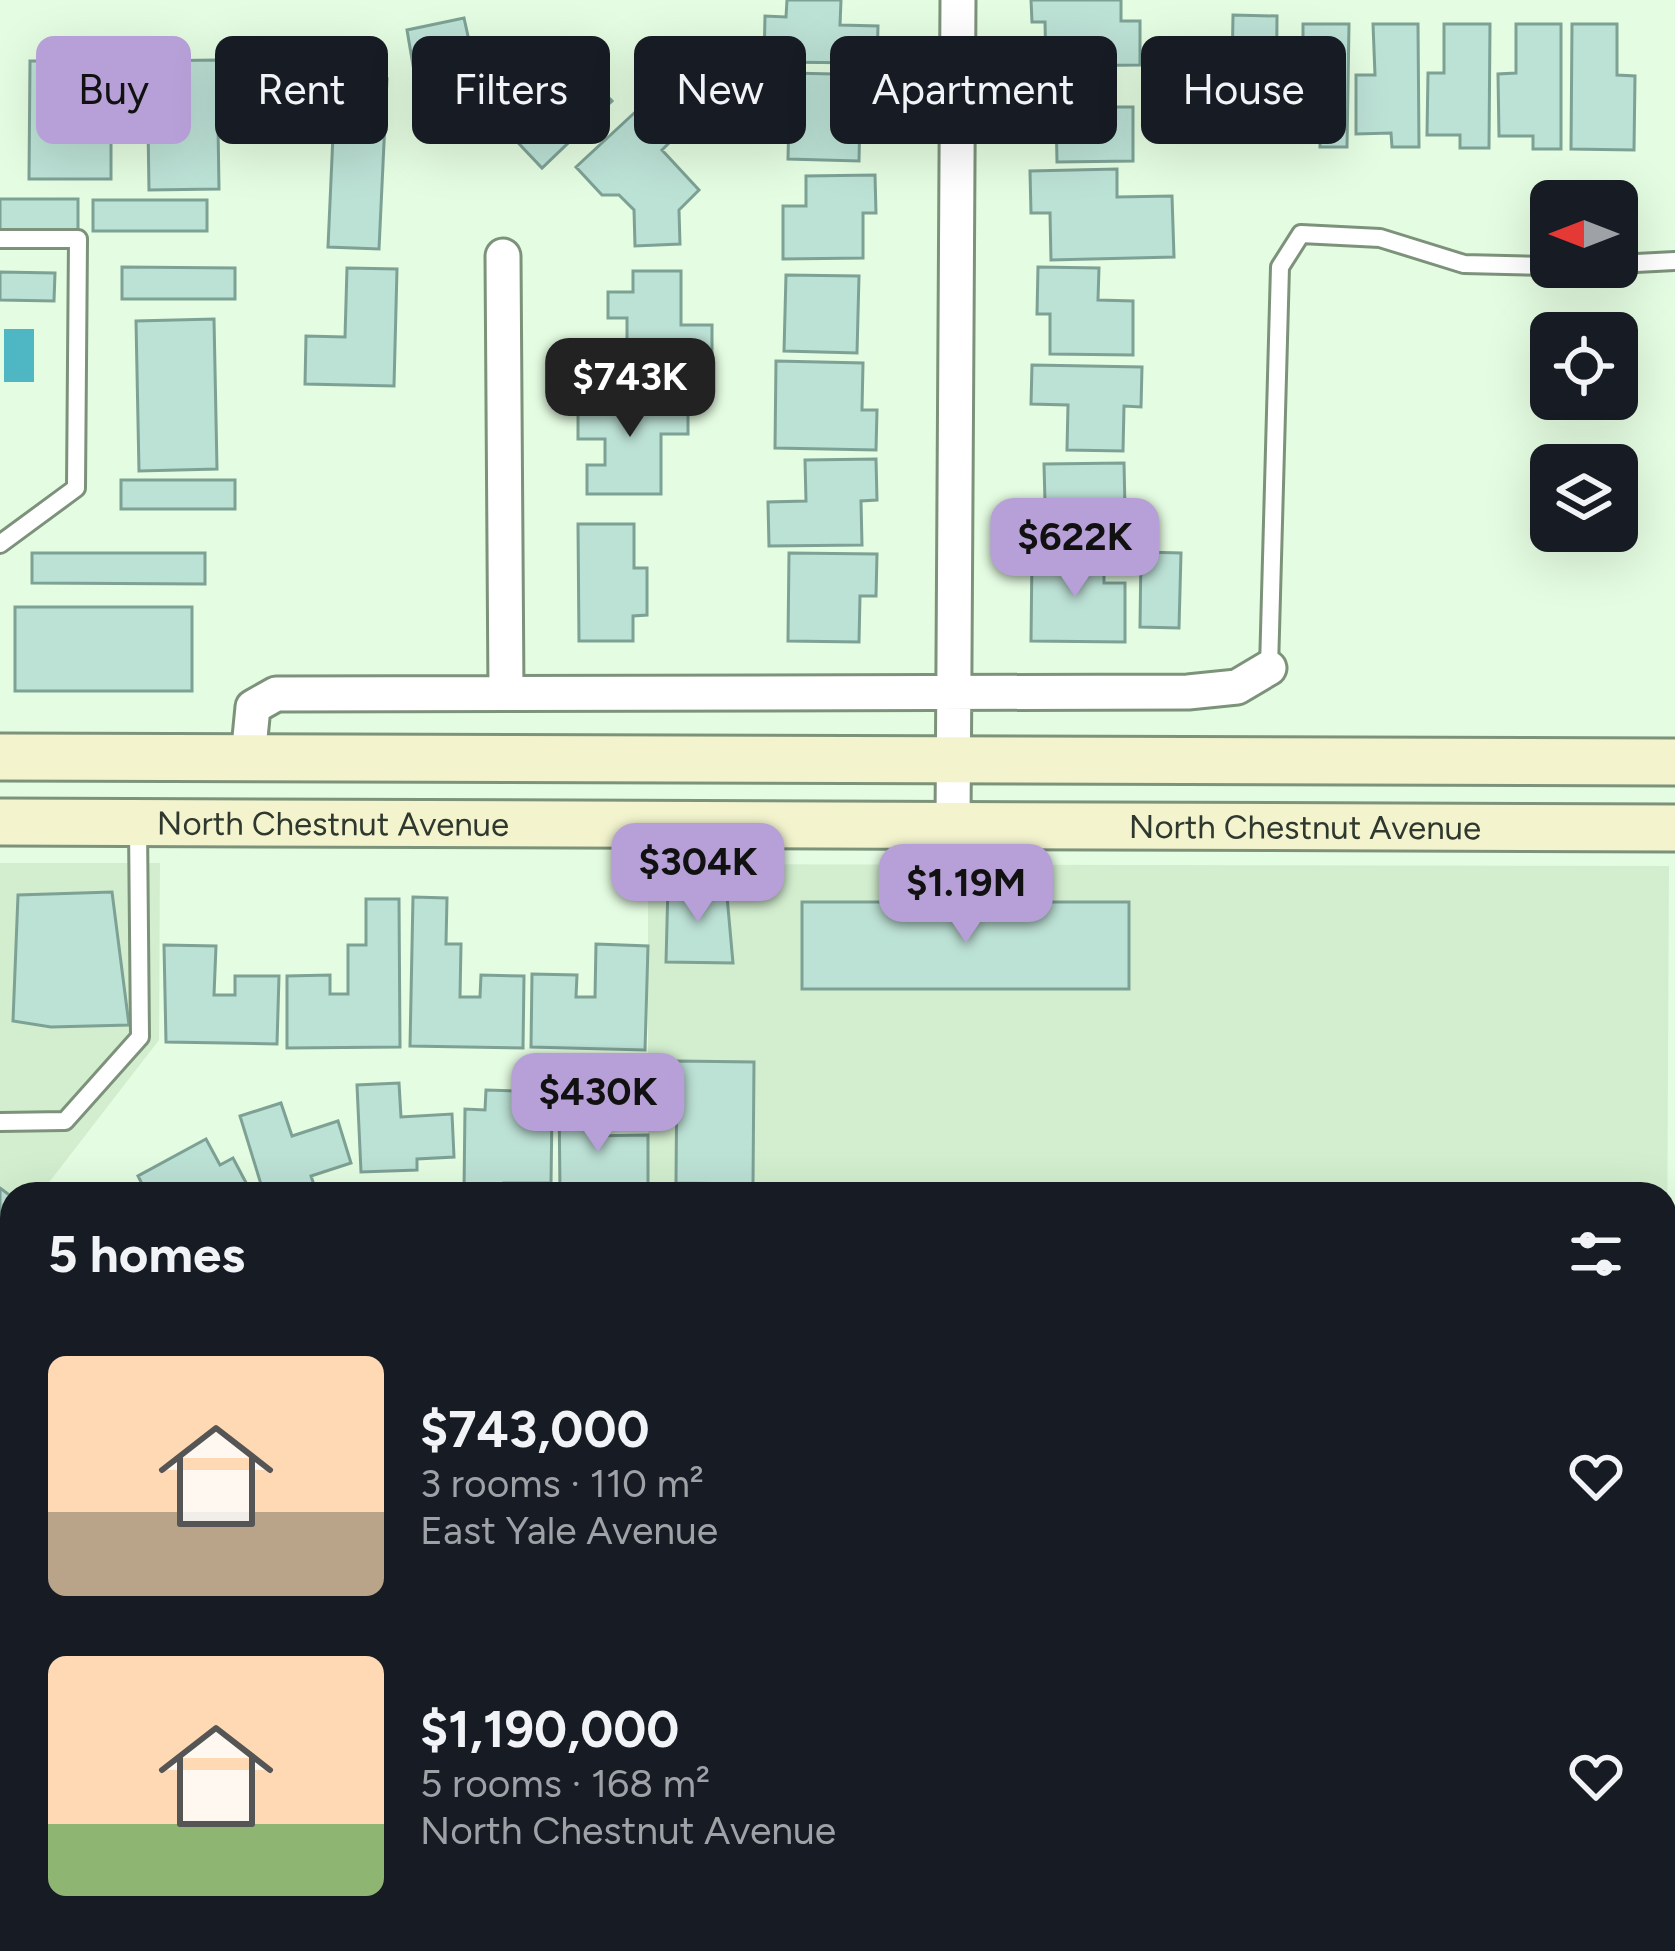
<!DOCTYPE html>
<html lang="en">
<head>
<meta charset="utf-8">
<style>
  body { margin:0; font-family:Figtree,sans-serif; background:#242831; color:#f1f3f6; height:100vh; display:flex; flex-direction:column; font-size:45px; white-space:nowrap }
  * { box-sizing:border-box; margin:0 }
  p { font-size:39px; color:#9ea1a6 }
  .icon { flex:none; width:66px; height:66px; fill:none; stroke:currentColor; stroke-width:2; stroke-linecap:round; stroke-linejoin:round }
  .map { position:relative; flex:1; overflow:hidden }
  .sheet { position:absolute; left:0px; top:1182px; width:1677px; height:771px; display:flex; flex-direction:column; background:#171b24; border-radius:36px 36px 0 0; box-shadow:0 12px 48px #0002 }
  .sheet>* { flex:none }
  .guide { position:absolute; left:36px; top:36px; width:1605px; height:108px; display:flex; gap:24px }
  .needle { width:78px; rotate:270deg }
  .controls { position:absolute; left:1530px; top:180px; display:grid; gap:24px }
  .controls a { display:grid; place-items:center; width:108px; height:108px; border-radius:18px; background:#171b24; box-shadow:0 12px 48px #0002; font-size:60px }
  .price { position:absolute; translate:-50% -102px; padding:0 27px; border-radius:24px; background:#b7a0d7; color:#111; font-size:39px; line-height:78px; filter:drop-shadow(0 3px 6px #0008) }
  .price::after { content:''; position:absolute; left:50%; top:72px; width:36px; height:27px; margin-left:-18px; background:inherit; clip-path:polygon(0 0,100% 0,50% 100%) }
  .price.selected { background:#222; color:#fff }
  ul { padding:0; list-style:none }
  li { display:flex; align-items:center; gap:36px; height:300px; padding:0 48px }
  li span { display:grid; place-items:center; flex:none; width:336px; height:240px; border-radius:18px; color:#555 }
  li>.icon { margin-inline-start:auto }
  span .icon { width:144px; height:144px; fill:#fffc; stroke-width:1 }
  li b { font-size:51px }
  h2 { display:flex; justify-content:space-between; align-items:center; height:144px; padding:0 48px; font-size:51px }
  .chip { padding:0 42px; border-radius:18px; background:#171b24; box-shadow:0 12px 48px #0002; font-size:42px; line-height:108px }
  .chip.selected { background:#b7a0d7; color:#111 }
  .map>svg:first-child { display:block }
</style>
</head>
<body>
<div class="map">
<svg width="1675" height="1951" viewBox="0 0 1675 1951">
  <rect width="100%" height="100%" fill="#e4fce1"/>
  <path fill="#d3eecf" d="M0,863H160L159,1040L40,1194H12V1230L0,1246Z
    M648,864L1669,866L1665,1658V1194H648Z"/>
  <path fill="#4fb7c3" d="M4,329H34V382H4Z"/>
  <path fill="#bce1d5" stroke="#7da195" stroke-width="3" d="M787,0H841L840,25L878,26L877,63L764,62L765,16L786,17Z
    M1031,0H1121V21H1140V65L1046,66L1045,22H1032Z
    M1233,15L1277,16L1276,140H1250V125L1214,124V75H1232Z
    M464,18L470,45L488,41L526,82L546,78L555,88L578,66L612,101L542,168L449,70L415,77L407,30Z
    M1303,24H1349L1347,147H1320V136L1285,135L1286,73H1303Z
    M1373,24H1418L1419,147H1392L1391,133L1356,134V75H1375Z
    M1444,24H1490L1489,148H1460V135H1427L1428,73H1444Z
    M1516,24H1561V149H1533V136H1499L1498,74L1516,73Z
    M1572,24H1617V75L1635,76L1634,150L1571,149Z
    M217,60L219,189L149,190L147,61Z
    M30,61H111V179H29Z
    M790,73L878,75L877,114H860L859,161L788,159Z
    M1109,73L1110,107H1133V161L1057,162L1056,114L1032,115V75Z
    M315,76L387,79L379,249L328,247L334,113L313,112Z
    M645,103L676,136L662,150L699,190L679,210L680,244L635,246L634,210L619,195H602L576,167Z
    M1117,169V197L1172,196L1174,257L1051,260L1050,213H1031L1030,171Z
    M875,175L876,213H863V258L783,259V206H806V176Z
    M0,199H78V231L0,230Z
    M93,200H207V231H93Z
    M122,267L235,268V299H122Z
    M1038,267L1099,268L1098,300L1133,301V355L1050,354V314H1037Z
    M347,268L397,269L394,386L305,384L306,336L345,337Z
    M633,271H681V325H712V384L600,385L599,347H627V318H608V292H633Z
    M0,272L55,273L54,301L0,300Z
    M786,275L859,276L857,353L784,351Z
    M214,319L217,469L139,471L136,321Z
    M776,361L863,363L862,410H877L876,450L775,448Z
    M1032,365L1142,367L1141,407L1124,406L1123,451L1067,450L1068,405L1031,404Z
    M578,396H688V434H661V494H587V465H605V439H578Z
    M876,459L877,500L861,501L862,545L769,546L768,502L806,501L805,460Z
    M1124,463L1125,508L1100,509L1101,539L1029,540V502H1045L1044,464Z
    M121,480H235V509H121Z
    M578,524H634V568H647V615L633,616V641H579Z
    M1141,552L1181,553L1179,628L1140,627Z
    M32,553H205V584L32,583Z
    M789,553L877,554L876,596H860L859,642L788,641Z
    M1032,554H1104V583H1125V642L1031,641Z
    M15,607H192V691H15Z
    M668,885H726L733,963L666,962Z
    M112,892L129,1025L51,1027L13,1021L18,895Z
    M413,897L447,898L446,944H461L460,997H480L481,975L524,976L523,1048L410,1046Z
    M366,899H399L400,1047L287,1048V976L330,975V994H348V945H366Z
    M802,902H1129V989H802Z
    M596,944L648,946L645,1050L531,1047L532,974L577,975L576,997H595Z
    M164,945L216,946L214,995H235V976H279L277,1044L166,1042Z
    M677,1061L754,1062L753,1184L676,1183Z
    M399,1083L401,1117L452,1114L454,1157L417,1159V1170L361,1172L357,1085Z
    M486,1090L518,1091V1109H552L551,1183H504V1192H464L465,1109L485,1110Z
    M559,1096H590V1136L648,1135V1192L560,1193Z
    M281,1103L292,1136L338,1121L351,1163L311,1176L314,1185L264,1194L240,1116Z
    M206,1139L220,1165L233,1158L252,1194H147L138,1176Z
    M0,1188L12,1197V1215L0,1230Z
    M0,1416L12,1418L8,1453L0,1451Z
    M12,1462V1514L0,1512Z
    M0,1526L12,1527V1612L0,1611Z
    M0,1626H12V1714H0Z
    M0,1721H12V1811H0Z
    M0,1817L12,1818V1907H0Z
    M0,1915H12V1941H32V1951H0Z
    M218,1941H286V1951H218Z
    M512,1941H566V1951H513Z
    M891,1941H946V1951H891Z
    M1106,1941H1170V1951H1106Z
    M1181,1941H1240V1951H1181Z
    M1272,1941H1305V1951H1272Z
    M1578,1941H1634V1951H1578Z
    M1389,1946H1444V1951H1388Z"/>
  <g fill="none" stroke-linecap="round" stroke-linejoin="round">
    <g stroke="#7d927a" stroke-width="22">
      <path id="lane" d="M0,239H78L76,488L0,544
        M1617,264L1675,261
        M1269,668L1280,267L1301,234L1380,238L1464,264L1551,266
        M0,1122L65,1121L140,1037L138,826
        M1488,1951V1941"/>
    </g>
    <g stroke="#7d927a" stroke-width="39">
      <path id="street" d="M503,256L506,693
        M248,758L253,707L276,694L1188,692L1237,687L1269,668
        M953,824L958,0
        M136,1941L137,1951
        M660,1951V1941"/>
    </g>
    <g stroke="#7d927a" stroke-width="51">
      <g id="secondary">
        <path d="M0,757L1675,762"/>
        <path id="s1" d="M0,822L1675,828"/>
      </g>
    </g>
    <use href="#lane" stroke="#fff" stroke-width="16"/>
    <use href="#street" stroke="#fff" stroke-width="33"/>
    <use href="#secondary" stroke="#f3f4ce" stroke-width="45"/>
  </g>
  <g text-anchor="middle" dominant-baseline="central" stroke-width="9" stroke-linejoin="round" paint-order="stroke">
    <g font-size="33" fill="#2f382e" stroke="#e4fce1">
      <text stroke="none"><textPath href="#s1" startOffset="333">North Chestnut Avenue</textPath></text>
      <text stroke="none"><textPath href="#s1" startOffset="1305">North Chestnut Avenue</textPath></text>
    </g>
  </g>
</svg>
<div class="controls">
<a><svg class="needle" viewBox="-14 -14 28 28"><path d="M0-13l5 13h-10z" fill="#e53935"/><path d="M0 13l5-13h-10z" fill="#9ea1a6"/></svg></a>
<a><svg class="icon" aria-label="locate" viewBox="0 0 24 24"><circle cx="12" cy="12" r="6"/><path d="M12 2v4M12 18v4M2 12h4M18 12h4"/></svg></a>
<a><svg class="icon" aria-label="layers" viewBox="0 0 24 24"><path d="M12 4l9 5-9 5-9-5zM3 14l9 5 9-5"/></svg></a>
</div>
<b class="price selected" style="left:630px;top:440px">$743K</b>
<b class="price" style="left:1075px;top:600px">$622K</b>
<b class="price" style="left:698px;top:925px">$304K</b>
<b class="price" style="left:966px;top:946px">$1.19M</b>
<b class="price" style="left:598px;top:1155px">$430K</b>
<div class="guide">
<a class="chip selected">Buy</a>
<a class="chip">Rent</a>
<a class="chip">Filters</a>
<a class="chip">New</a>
<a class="chip">Apartment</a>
<a class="chip">House</a>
</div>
<section class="sheet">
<h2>5 homes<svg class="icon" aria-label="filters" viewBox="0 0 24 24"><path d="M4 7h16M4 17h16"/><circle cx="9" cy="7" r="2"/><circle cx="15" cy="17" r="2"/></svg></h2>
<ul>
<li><span style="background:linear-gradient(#ffd9b3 65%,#b9a48a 0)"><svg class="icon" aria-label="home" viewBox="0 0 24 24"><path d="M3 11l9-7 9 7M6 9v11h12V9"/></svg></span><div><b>$743,000</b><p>3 rooms · 110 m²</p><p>East Yale Avenue</p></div><svg class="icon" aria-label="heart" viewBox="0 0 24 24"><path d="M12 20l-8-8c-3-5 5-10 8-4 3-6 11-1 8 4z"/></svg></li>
<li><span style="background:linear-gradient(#ffd9b3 70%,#8fb573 0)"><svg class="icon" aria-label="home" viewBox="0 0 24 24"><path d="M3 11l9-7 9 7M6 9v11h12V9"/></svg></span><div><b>$1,190,000</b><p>5 rooms · 168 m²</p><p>North Chestnut Avenue</p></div><svg class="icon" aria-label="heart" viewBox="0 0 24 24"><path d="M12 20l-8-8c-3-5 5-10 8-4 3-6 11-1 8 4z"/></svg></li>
</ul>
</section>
</div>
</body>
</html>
